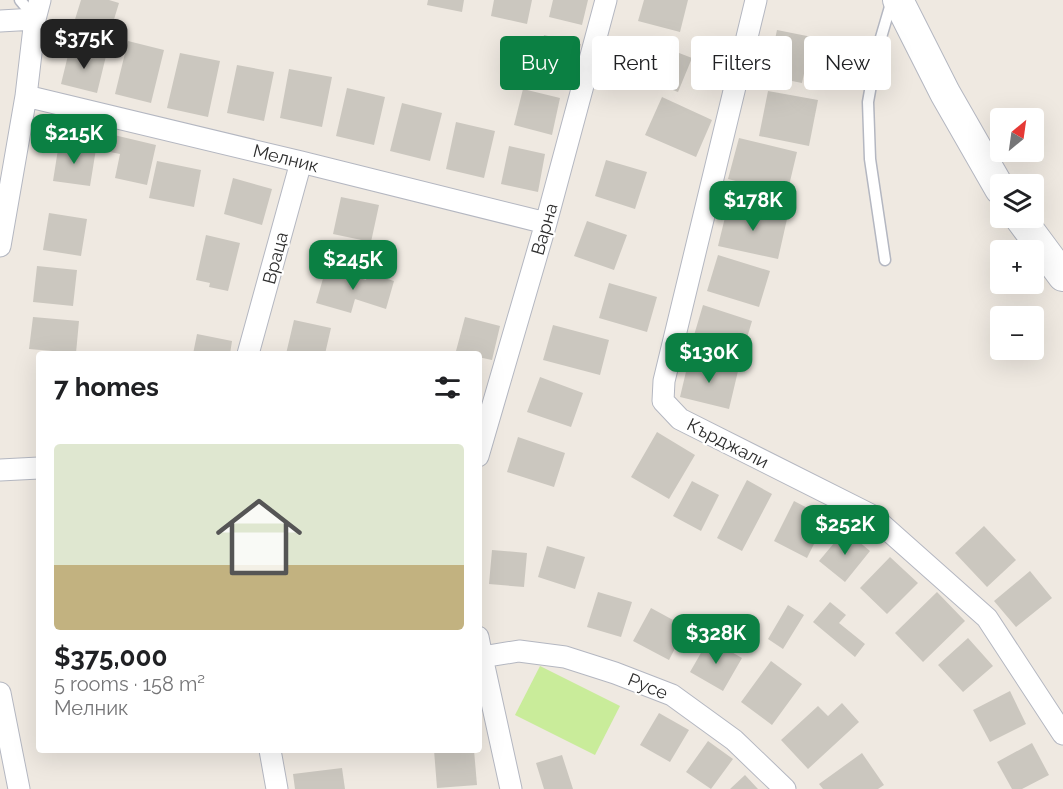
<!DOCTYPE html>
<html lang="en">
<head>
<meta charset="utf-8">
<style>
  body { margin:0; font-family:Raleway,sans-serif; background:#f6f6f6; color:#202124; height:100vh; display:flex; flex-direction:column; font-size:22px; white-space:nowrap }
  * { box-sizing:border-box; margin:0 }
  p { font-size:20px; color:#757577 }
  .icon { flex:none; width:33px; height:33px; fill:none; stroke:currentColor; stroke-width:2; stroke-linecap:round; stroke-linejoin:round }
  .map { position:relative; flex:1; overflow:hidden }
  .side { position:absolute; left:36px; top:351px; width:446px; height:402px; display:flex; flex-direction:column; background:#fff; border-radius:6px; box-shadow:0 6px 24px #0002 }
  .side>* { flex:none }
  .top-card { position:absolute; left:500px; top:36px; width:472px; height:54px; display:flex; gap:12px }
  .needle { width:39px; rotate:29deg }
  .buttons { position:absolute; left:990px; top:108px; display:grid; gap:12px }
  .buttons a { display:grid; place-items:center; width:54px; height:54px; border-radius:6px; background:#fff; box-shadow:0 6px 24px #0002; font-size:30px }
  .price { position:absolute; translate:-50% -51px; padding:0 14px; border-radius:12px; background:#0b8043; color:#fff; font-size:20px; line-height:39px; filter:drop-shadow(0 2px 3px #0008) }
  .price::after { content:''; position:absolute; left:50%; top:36px; width:18px; height:14px; margin-left:-9px; background:inherit; clip-path:polygon(0 0,100% 0,50% 100%) }
  .price.selected { background:#222; color:#fff }
  ul { padding:0; list-style:none }
  li { display:grid; align-content:center; gap:12px; height:318px; padding:0 18px }
  li+li { border-top:2px solid #e0e0e0 }
  li span { display:grid; place-items:center; height:186px; border-radius:6px; color:#555 }
  li>.icon { margin-inline-start:auto }
  span .icon { width:108px; height:108px; fill:#fffc; stroke-width:1 }
  li b { font-size:26px }
  h2 { display:flex; justify-content:space-between; align-items:center; height:72px; padding:0 18px; font-size:26px }
  .pill { padding:0 21px; border-radius:6px; background:#fff; box-shadow:0 6px 24px #0002; font-size:21px; line-height:54px }
  .pill.selected { background:#0b8043; color:#fff }
  .map>svg:first-child { display:block }
</style>
</head>
<body>
<div class="map">
<svg width="1063" height="789" viewBox="0 0 1063 789">
  <rect width="100%" height="100%" fill="#efe9e1"/>
  <path fill="#c9ec9a" d="M540,666L620,706L595,755L515,715Z"/>
  <path fill="#cbc7bf" d="M81,0H109L119,3L108,39L72,29Z
    M428,0H464L462,12L427,5Z
    M494,0H532L527,24L491,16Z
    M553,0H588L582,25L549,17Z
    M644,0H688L680,32L638,21Z
    M777,30L812,37L802,83L767,76Z
    M544,35L581,44L573,79L536,71Z
    M643,39L692,58L678,92L629,73Z
    M128,41L164,50L151,103L115,94Z
    M70,47L106,56L97,93L61,84Z
    M180,53L220,61L208,117L167,108Z
    M237,65L274,72L264,121L227,113Z
    M289,69L332,77L322,127L280,118Z
    M347,88L385,97L374,145L336,136Z
    M523,89L560,98L552,135L514,125Z
    M768,91L818,100L809,146L759,136Z
    M662,97L712,120L696,157L645,135Z
    M402,103L442,113L430,161L390,151Z
    M456,122L495,131L484,178L446,169Z
    M114,135L156,145L147,185L115,178L120,154L110,152Z
    M739,138L797,152L787,194L728,179Z
    M59,143L96,149L90,186L53,181Z
    M509,146L545,154L538,192L501,184Z
    M606,160L647,172L635,209L595,196Z
    M157,161L201,170L194,207L149,198Z
    M233,178L272,189L262,225L224,214Z
    M341,197L379,205L371,242L333,234Z
    M728,205L787,219L778,259L718,246Z
    M49,213L87,219L81,256L43,250Z
    M587,221L627,235L614,270L574,256Z
    M206,235L240,243L228,291L209,287L210,283L196,280Z
    M718,255L770,271L759,307L707,291Z
    M37,266L77,270L73,306L33,302Z
    M326,268L366,280L368,273L394,281L386,309L355,299L351,313L316,303Z
    M609,283L657,297L647,332L599,318Z
    M703,305L752,321L741,358L692,342Z
    M33,317L79,321L76,353L29,349Z
    M465,317L500,326L492,360L478,357V354H468L456,351Z
    M294,320L331,328L325,354H286Z
    M553,325L609,340L600,375L543,360Z
    M197,334L232,341L230,354H193Z
    M689,359L738,371L729,409L680,397Z
    M540,377L583,393L571,427L527,412Z
    M657,432L695,455L669,499L631,477Z
    M518,437L565,453L554,487L507,472Z
    M747,480L772,494L742,551L717,538Z
    M692,481L719,495L701,531L673,516Z
    M794,501L827,518L807,558L774,541Z
    M984,526L1016,560L987,587L955,553Z
    M845,530L870,551L845,582L819,561Z
    M547,546L585,557L575,589L538,577Z
    M492,550L527,553L524,587L489,584Z
    M890,557L918,583L887,614L860,588Z
    M1030,571L1052,598L1016,627L994,601Z
    M598,592L632,602L621,637L587,627Z
    M937,592L965,621L923,662L895,633Z
    M830,602L846,615L839,623L865,644L855,657L813,622Z
    M788,605L804,615L783,649L768,639Z
    M651,608L686,627L669,660L633,641Z
    M968,638L993,666L963,692L938,665Z
    M709,639L742,658L723,691L690,672Z
    M771,661L802,684L772,725L741,702Z
    M1010,691L1026,724L990,742L973,710Z
    M842,703L859,722L808,769L781,740L818,706L828,716Z
    M659,713L689,730L670,762L640,745Z
    M708,741L733,759L711,789L686,772Z
    M1032,743L1049,775L1022,789H1012L997,762Z
    M434,750H474L477,785L437,788Z
    M862,753L884,785L878,789H823L819,784Z
    M562,755L573,789H544L536,763Z
    M342,768L345,789H295L293,774Z
    M745,775L758,789H730Z"/>
  <g fill="none" stroke-linecap="round" stroke-linejoin="round">
    <g stroke="#b4b7c1" stroke-width="13">
      <path id="lane" d="M20,0L35,18
        M885,260L870,159L868,102L877,51L892,0"/>
    </g>
    <g stroke="#b4b7c1" stroke-width="23">
      <path id="street" d="M756,0L664,381L663,401L680,419L871,515L987,618L1063,734
        M0,21L35,19
        M26,96L301,162L546,223
        M0,246L26,96L35,19L40,0
        M248,354L301,162
        M478,456L546,223L606,0
        M0,470L39,468
        M478,637L482,657L511,789
        M482,657L519,651L565,657L615,673L672,695L734,740L785,789
        M0,693L19,789
        M270,750L277,789"/>
    </g>
    <g stroke="#b4b7c1" stroke-width="32">
      <path id="secondary" d="M898,0L945,93L1000,189
        M1020,218L1063,276"/>
    </g>
    <use href="#lane" stroke="#fff" stroke-width="10"/>
    <use href="#street" stroke="#fff" stroke-width="21"/>
    <use href="#secondary" stroke="#fff" stroke-width="30"/>
  </g>
  <g text-anchor="middle" dominant-baseline="central" stroke-width="4.5" stroke-linejoin="round" paint-order="stroke">
    <g font-size="18" fill="#2e2e2e" stroke="#fff">
      <text transform="translate(286 158) rotate(14)">Мелник</text>
      <text transform="translate(544 229) rotate(-74)">Варна</text>
      <text transform="translate(275 258) rotate(-75)">Враца</text>
      <text transform="translate(728 443) rotate(27)">Кърджали</text>
      <text transform="translate(648 686) rotate(22)">Русе</text>
    </g>
  </g>
</svg>
<div class="buttons">
<a><svg class="needle" viewBox="-14 -14 28 28"><path d="M0-13l5 13h-10z" fill="#e53935"/><path d="M0 13l5-13h-10z" fill="#757577"/></svg></a>
<a><svg class="icon" aria-label="layers" viewBox="0 0 24 24"><path d="M12 4l9 5-9 5-9-5zM3 14l9 5 9-5"/></svg></a>
<a>+</a>
<a>−</a>
</div>
<b class="price selected" style="left:84px;top:70px">$375K</b>
<b class="price" style="left:74px;top:165px">$215K</b>
<b class="price" style="left:753px;top:232px">$178K</b>
<b class="price" style="left:353px;top:291px">$245K</b>
<b class="price" style="left:709px;top:384px">$130K</b>
<b class="price" style="left:845px;top:556px">$252K</b>
<b class="price" style="left:716px;top:665px">$328K</b>
<div class="top-card">
<a class="pill selected">Buy</a>
<a class="pill">Rent</a>
<a class="pill">Filters</a>
<a class="pill">New</a>
</div>
<section class="side">
<h2>7 homes<svg class="icon" aria-label="filters" viewBox="0 0 24 24"><path d="M4 7h16M4 17h16"/><circle cx="9" cy="7" r="2"/><circle cx="15" cy="17" r="2"/></svg></h2>
<ul>
<li><span style="background:linear-gradient(#dfe7d0 65%,#c2b280 0)"><svg class="icon" aria-label="home" viewBox="0 0 24 24"><path d="M3 11l9-7 9 7M6 9v11h12V9"/></svg></span><div><b>$375,000</b><p>5 rooms · 158 m²</p><p>Мелник</p></div></li>
</ul>
</section>
</div>
</body>
</html>
